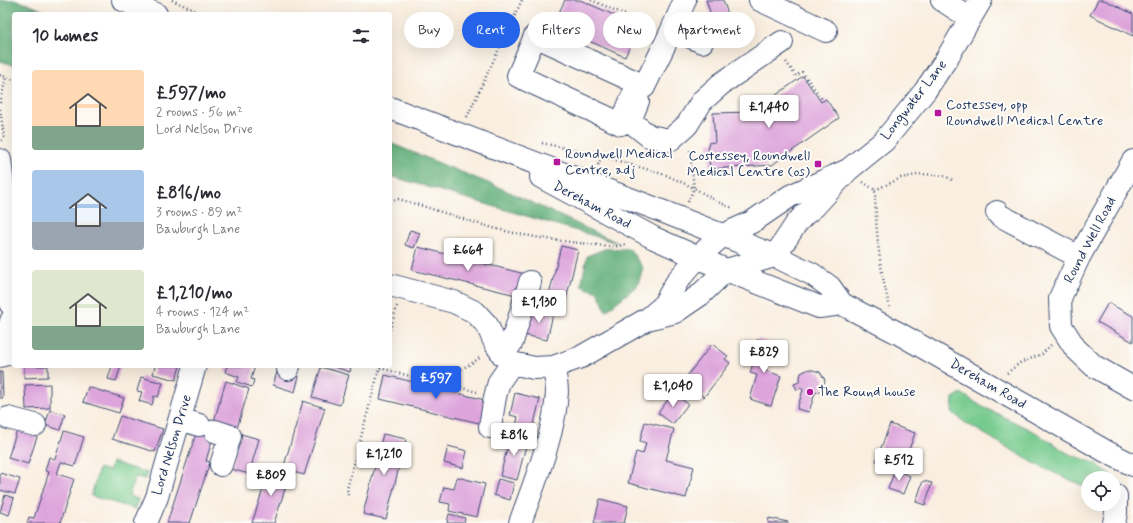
<!DOCTYPE html>
<html lang="en">
<head>
<meta charset="utf-8">
<style>
  body { margin:0; font-family:Mynerve,sans-serif; background:#f2f2f3; color:#2b2b33; height:100vh; display:flex; flex-direction:column; font-size:15px; white-space:nowrap }
  * { box-sizing:border-box; margin:0 }
  p { font-size:13px; color:#7c7c81 }
  .icon { flex:none; width:22px; height:22px; fill:none; stroke:currentColor; stroke-width:2; stroke-linecap:round; stroke-linejoin:round }
  .map { position:relative; flex:1; overflow:hidden }
  .panel { position:absolute; left:12px; top:12px; width:380px; height:356px; display:flex; flex-direction:column; background:#fff; border-radius:4px; box-shadow:0 4px 16px #0002 }
  .panel>* { flex:none }
  .guide { position:absolute; left:404px; top:12px; width:380px; height:36px; display:flex; gap:8px }
  .buttons { position:absolute; left:1081px; top:471px; display:grid; gap:8px }
  .buttons a { display:grid; place-items:center; width:40px; height:40px; border-radius:50%; background:#fff; box-shadow:0 4px 16px #0002; font-size:20px }
  .price { position:absolute; translate:-50% -34px; padding:0 9px; border-radius:4px; background:#fff; color:#222; font-size:13px; line-height:26px; filter:drop-shadow(0 1px 2px #0008) }
  .price::after { content:''; position:absolute; left:50%; top:24px; width:12px; height:9px; margin-left:-6px; background:inherit; clip-path:polygon(0 0,100% 0,50% 100%) }
  .price.active { background:#2563eb; color:#fff }
  ul { padding:0; list-style:none }
  li { display:flex; align-items:center; gap:12px; height:100px; padding:0 20px }
  li span { display:grid; place-items:center; flex:none; width:112px; height:80px; border-radius:4px; color:#555 }
  li>.icon { margin-inline-start:auto }
  span .icon { width:48px; height:48px; fill:#fffc; stroke-width:1 }
  li b { font-size:17px }
  h2 { display:flex; justify-content:space-between; align-items:center; height:48px; padding:0 20px; font-size:17px }
  .chip { padding:0 14px; border-radius:18px; background:#fff; box-shadow:0 4px 16px #0002; font-size:14px; line-height:36px }
  .chip.active { background:#2563eb; color:#fff }
  .map>svg:first-child { display:block }
</style>
</head>
<body>
<div class="map">
<svg width="1133" height="523" viewBox="0 0 1133 523">
  <rect width="100%" height="100%" fill="#fdfcf7"/>
  <filter id="ink" filterUnits="userSpaceOnUse"><feTurbulence type="fractalNoise" baseFrequency=".025" numOctaves="2"/><feDisplacementMap in="SourceGraphic" scale="8" xChannelSelector="R" yChannelSelector="G"/><feConvolveMatrix kernelMatrix="1 2 1 2 8 2 1 2 1" color-interpolation-filters="sRGB"/></filter>
  <filter id="wash" filterUnits="userSpaceOnUse"><feTurbulence type="fractalNoise" baseFrequency=".012" numOctaves="4" result="noise"/><feDisplacementMap in="SourceGraphic" scale="16" xChannelSelector="R" yChannelSelector="G"/><feGaussianBlur stdDeviation="0.9" result="paint"/><feColorMatrix in="noise" values="0 0 0 0 0 0 0 0 0 0 0 0 0 0 0 0 0 1.4 0 .05"/><feComposite in="paint" operator="in"/></filter>
  <g filter="url(#wash)">
    <rect width="100%" height="100%" fill="#f9eedf"/>
    <path fill="#76ca8d" stroke="#487c76" d="M961,393L981,406L1035,432L1069,454L1095,463L1110,474L1112,478H1088V488L1039,466L964,422L952,412L953,398Z
      M112,462L147,473L145,479L135,477L129,496L138,499L135,509L91,496L99,468L109,471Z"/>
    <path fill="#60ae78" stroke="#3e6e6b" d="M0,0H17L53,14H14V65L0,61Z
      M390,143L503,189L618,243L390,176Z
      M629,248L643,268L638,285L606,311L598,292L581,286L587,256L604,249Z"/>
    <g id="blocks">
      <path fill="#dda4dc" d="M565,0H580L639,26L625,57L553,25Z
        M706,0H723L728,14L737,18L731,31L714,24Z
        M1098,0H1104L1133,14V36L1090,15Z
        M803,76L821,102L826,99L839,118L772,165L710,169L708,143L715,142L713,113L752,112Z
        M410,230L420,233L414,248L405,245Z
        M561,246L578,250L566,300L549,295Z
        M418,247L525,274L520,296L412,270Z
        M1108,303L1133,316V342L1097,322Z
        M544,308L554,310L547,340L524,335L530,311L543,314Z
        M758,339L777,345L772,360L767,358L764,370L781,376L771,406L750,399L757,375L750,373L756,354L753,353Z
        M712,344L728,356L725,359L730,363L704,397L683,381Z
        M24,366H48V377L24,378Z
        M112,366H121L116,381L108,379Z
        M155,366H180L176,380L153,374Z
        M227,366H255L251,379L254,380L252,387L237,382L239,377L225,372Z
        M332,366H351L350,372Z
        M321,367L349,375L340,405L312,397Z
        M278,369L299,376L295,392L273,385Z
        M809,369L820,372L825,380L822,390L815,393L809,412L797,409L803,390L801,387L797,390L794,384L799,382L801,373Z
        M0,372H2L3,398H0Z
        M385,375L493,402L487,425L380,399Z
        M141,377L163,383L158,397L154,396L152,405L139,401L142,392L137,391Z
        M226,381L249,389L237,428L214,421Z
        M50,384V408L26,409L25,385Z
        M88,387L124,398L119,413L83,402Z
        M515,393L540,399L531,436L515,431L518,417L510,415Z
        M673,393L688,404L673,424L658,413Z
        M303,401L325,408L304,475L283,469Z
        M50,410L65,414L60,430L45,425Z
        M120,416L163,429L155,452L112,439Z
        M200,421L216,426L206,461L210,462L190,523H167Z
        M645,422L674,429L666,460L694,467L686,498L628,483L636,452L643,454L646,443L640,441Z
        M890,424L915,433L906,458L895,454L890,467L876,461Z
        M17,430L37,437L28,464L8,458Z
        M64,431L84,437L75,466L61,462L57,474L74,479L60,523H27L29,517L34,518L49,472L45,471L49,457L55,459Z
        M511,433L528,438L517,480L500,476Z
        M241,434L259,439L249,474L231,469Z
        M383,434L406,439L386,519L363,514Z
        M448,446L467,451L463,468L444,463Z
        M270,467L290,474L274,523H252Z
        M895,470L910,476L903,494L888,489Z
        M0,473L20,479L15,494L0,490Z
        M457,477L485,484L477,517L449,511L450,504L440,502L444,487L454,489Z
        M498,479L514,483L510,500L494,495Z
        M923,481L932,483L925,505L916,502Z
        M5,495L14,498L9,515L0,512Z
        M600,499L628,506L624,523H594Z
        M449,514L465,518L464,523H447Z
        M769,518L788,522V523H768Z"/>
    </g>
  </g>
  <g filter="url(#ink)">
    <use href="#blocks" fill-opacity="0" stroke="#3c4c71" stroke-width="1"/>
    <g fill="none" stroke-linecap="round" stroke-linejoin="round">
      <g stroke="#3c4c71" stroke-width="24">
        <path id="minor" d="M760,0L826,31
          M942,0L970,18
          M673,29L702,42
          M535,36L638,83L621,124L518,76Z
          M638,83L644,87L670,34L685,0
          M638,101L630,121L649,136L670,140L687,125L702,101L721,84L782,42
          M0,160L3,185L10,303L14,309
          M1133,161L1079,257L1060,298L1061,326L1075,348L1094,366L1133,388
          M997,212L999,215L1079,257
          M390,285L454,302L475,312L487,325L495,343L503,355L512,363L534,368L553,367L581,357L649,318L663,306L678,280L698,257L723,235L752,222L790,196L848,170
          M651,318L675,312L700,295L726,270L775,256L796,224L804,215L814,207L848,170L884,141L925,91L947,58L981,0
          M503,355L512,342L530,282
          M0,356L7,354C12,342 5,328 14,316
          M288,369L289,366
          M8,418L35,425
          M180,419L199,425
          M490,427L495,397L499,382L512,363
          M215,431L230,436L221,465
          M146,523L157,497L195,366
          M520,523C534,484 555,433 557,392C557,383 555,375 553,367
          M1114,523L1116,513V496"/>
      </g>
      <g stroke="#3c4c71" stroke-width="24">
        <path id="highway" d="M123,0L156,14
          M390,108L654,208L775,256L812,274L830,287L842,304L898,333L1107,452L1133,465
          M541,177L654,238L726,270L819,307L842,304"/>
      </g>
      <path stroke="#3c4c71" stroke-width="2.5" stroke-dasharray="1 3" stroke-linecap="butt" d="M172,0L203,14
        M591,0L652,26
        M786,62L796,76L802,72L822,99
        M0,75L14,80
        M0,103L6,77
        M0,109L4,137L1,142
        M467,117L522,0
        M542,143L602,156L666,175L694,188L718,202L733,208
        M598,165L602,156
        M863,182L875,190C876,230 879,269 890,307
        M875,190L901,178L922,174L945,176L954,181
        M390,200L398,199C432,208 466,221 501,230C530,237 559,241 589,244C599,245 615,249 625,244
        M688,202L694,188L690,150
        M390,330L397,306
        M380,368C393,371 409,377 423,378C444,379 464,369 481,357
        M1007,373L1020,363L1042,354L1051,345
        M426,378L477,392
        M348,495L347,489L380,366"/>
      <use href="#minor" stroke="#fff" stroke-width="22"/>
      <use href="#highway" stroke="#fff" stroke-width="22"/>
    </g>
  </g>
  <g fill="#b5179e" stroke="#fdfcf7" stroke-width="1.5">
    <rect x="934" y="109" width="8" height="8" rx="2"/>
    <rect x="553" y="158" width="8" height="8" rx="2"/>
    <rect x="814" y="160" width="8" height="8" rx="2"/>
    <circle cx="810" cy="392" r="4"/>
  </g>
  <g text-anchor="middle" dominant-baseline="central" stroke-width="4" stroke-linejoin="round" paint-order="stroke">
    <g font-size="14" fill="#1b2f5e" stroke="#fdfcf7">
      <text transform="translate(914 100) rotate(-52)">Longwater Lane</text>
      <text transform="translate(592 205) rotate(28)">Dereham Road</text>
      <text transform="translate(1090 240) rotate(-62)">Round Well Road</text>
      <text transform="translate(988 384) rotate(30)">Dereham Road</text>
      <text transform="translate(172 445) rotate(-73)">Lord Nelson Drive</text>
    </g>
    <g font-size="14" fill="#1b2f5e" stroke="#fdfcf7" text-anchor="start">
      <text x="946" y="105">Costessey, opp<tspan x="946" dy="16">Roundwell Medical Centre</tspan></text>
      <text x="565" y="154">Roundwell Medical<tspan x="565" dy="16">Centre, adj</tspan></text>
      <text x="810" y="156" text-anchor="end">Costessey, Roundwell<tspan x="810" dy="16">Medical Centre (os)</tspan></text>
      <text x="818" y="392">The Round house</text>
    </g>
  </g>
</svg>
<div class="buttons">
<a><svg class="icon" aria-label="locate" viewBox="0 0 24 24"><circle cx="12" cy="12" r="6"/><path d="M12 2v4M12 18v4M2 12h4M18 12h4"/></svg></a>
</div>
<b class="price" style="left:769px;top:129px">£1,440</b>
<b class="price" style="left:468px;top:272px">£664</b>
<b class="price" style="left:539px;top:324px">£1,130</b>
<b class="price" style="left:764px;top:374px">£829</b>
<b class="price active" style="left:436px;top:400px">£597</b>
<b class="price" style="left:673px;top:408px">£1,040</b>
<b class="price" style="left:514px;top:457px">£816</b>
<b class="price" style="left:384px;top:476px">£1,210</b>
<b class="price" style="left:899px;top:482px">£512</b>
<b class="price" style="left:271px;top:497px">£809</b>
<div class="guide">
<a class="chip">Buy</a>
<a class="chip active">Rent</a>
<a class="chip">Filters</a>
<a class="chip">New</a>
<a class="chip">Apartment</a>
</div>
<section class="panel">
<h2>10 homes<svg class="icon" aria-label="filters" viewBox="0 0 24 24"><path d="M4 7h16M4 17h16"/><circle cx="9" cy="7" r="2"/><circle cx="15" cy="17" r="2"/></svg></h2>
<ul>
<li><span style="background:linear-gradient(#ffd9b3 70%,#7fa58c 0)"><svg class="icon" aria-label="home" viewBox="0 0 24 24"><path d="M3 11l9-7 9 7M6 9v11h12V9"/></svg></span><div><b>£597/mo</b><p>2 rooms · 56 m²</p><p>Lord Nelson Drive</p></div></li>
<li><span style="background:linear-gradient(#a9c7e8 65%,#9aa5b1 0)"><svg class="icon" aria-label="home" viewBox="0 0 24 24"><path d="M3 11l9-7 9 7M6 9v11h12V9"/></svg></span><div><b>£816/mo</b><p>3 rooms · 89 m²</p><p>Bawburgh Lane</p></div></li>
<li><span style="background:linear-gradient(#dfe7d0 70%,#7fa58c 0)"><svg class="icon" aria-label="home" viewBox="0 0 24 24"><path d="M3 11l9-7 9 7M6 9v11h12V9"/></svg></span><div><b>£1,210/mo</b><p>4 rooms · 124 m²</p><p>Bawburgh Lane</p></div></li>
</ul>
</section>
</div>
</body>
</html>
